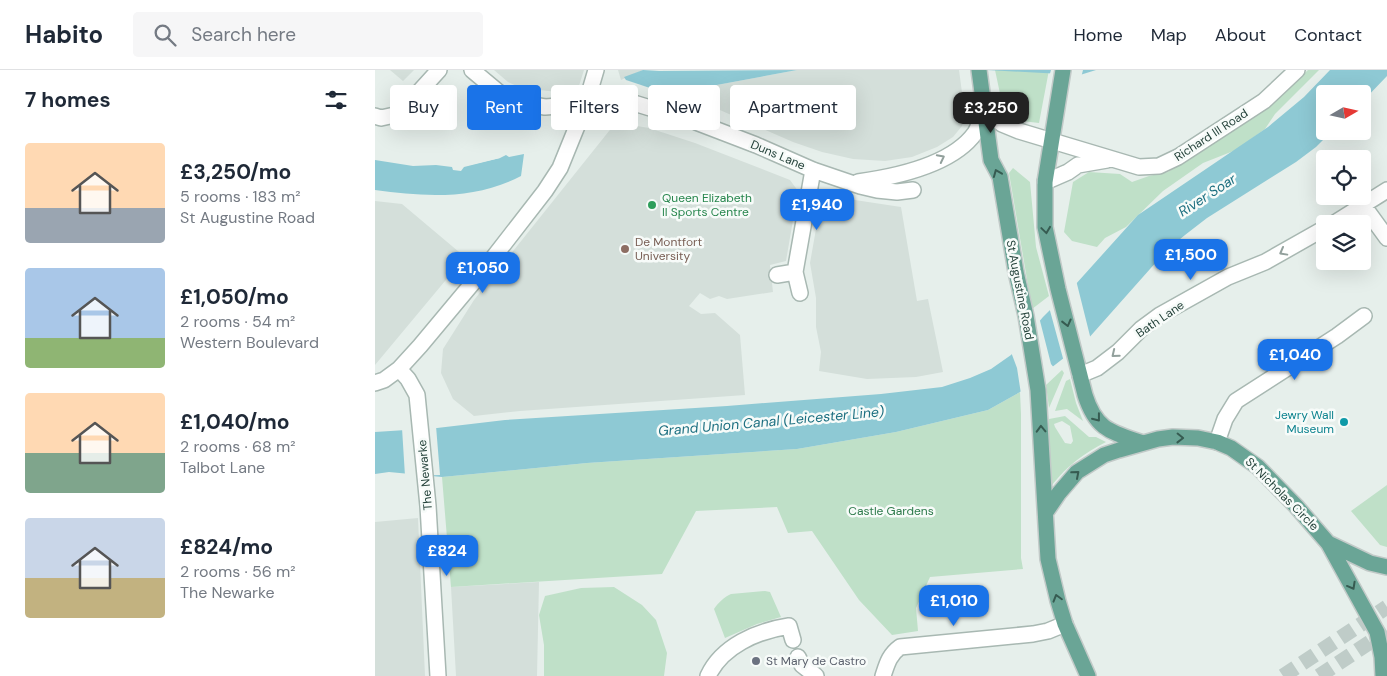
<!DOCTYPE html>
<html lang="en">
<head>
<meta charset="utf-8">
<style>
  body { margin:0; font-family:"DM Sans",sans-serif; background:#f6f6f7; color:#1f2937; height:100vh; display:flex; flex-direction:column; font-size:19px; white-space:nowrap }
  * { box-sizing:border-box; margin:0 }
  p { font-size:16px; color:#747a83 }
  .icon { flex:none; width:28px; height:28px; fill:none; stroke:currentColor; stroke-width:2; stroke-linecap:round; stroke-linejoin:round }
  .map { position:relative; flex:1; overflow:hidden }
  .drawer { display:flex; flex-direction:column; background:#fff; width:375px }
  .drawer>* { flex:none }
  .guide { position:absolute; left:15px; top:15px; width:475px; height:45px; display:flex; gap:10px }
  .needle { width:32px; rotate:81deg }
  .controls { position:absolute; left:941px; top:15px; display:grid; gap:10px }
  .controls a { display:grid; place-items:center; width:55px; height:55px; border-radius:5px; background:#fff; box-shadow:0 5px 20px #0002; font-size:25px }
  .price { position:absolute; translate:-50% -42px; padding:0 11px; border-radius:10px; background:#1a73e8; color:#fff; font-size:16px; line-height:32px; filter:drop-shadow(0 1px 2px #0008) }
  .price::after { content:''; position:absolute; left:50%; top:30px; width:15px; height:11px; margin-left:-8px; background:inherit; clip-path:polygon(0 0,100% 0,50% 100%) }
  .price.on { background:#222; color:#fff }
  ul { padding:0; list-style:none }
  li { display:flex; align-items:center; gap:15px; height:125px; padding:0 25px }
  li span { display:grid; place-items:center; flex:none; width:140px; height:100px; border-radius:5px; color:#555 }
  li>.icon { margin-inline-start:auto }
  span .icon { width:60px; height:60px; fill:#fffc; stroke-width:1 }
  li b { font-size:21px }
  h2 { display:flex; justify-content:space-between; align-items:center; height:60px; padding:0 25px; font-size:21px }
  .chip { padding:0 18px; border-radius:5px; background:#fff; box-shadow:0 5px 20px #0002; font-size:18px; line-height:45px }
  .chip.on { background:#1a73e8; color:#fff }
  header { display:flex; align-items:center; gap:30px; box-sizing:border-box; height:70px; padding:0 25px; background:#fff; border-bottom:1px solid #e0e1e3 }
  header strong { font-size:24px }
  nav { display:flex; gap:28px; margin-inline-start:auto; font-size:18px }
  .search { width:350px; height:45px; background:#f6f6f7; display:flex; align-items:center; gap:12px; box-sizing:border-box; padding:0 18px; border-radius:5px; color:#747a83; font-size:19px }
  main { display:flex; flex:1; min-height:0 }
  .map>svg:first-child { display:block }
</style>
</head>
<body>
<header>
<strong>Habito</strong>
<div class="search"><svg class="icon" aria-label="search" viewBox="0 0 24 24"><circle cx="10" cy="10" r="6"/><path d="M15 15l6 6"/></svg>Search here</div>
<nav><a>Home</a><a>Map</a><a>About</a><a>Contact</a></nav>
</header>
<main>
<section class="drawer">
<h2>7 homes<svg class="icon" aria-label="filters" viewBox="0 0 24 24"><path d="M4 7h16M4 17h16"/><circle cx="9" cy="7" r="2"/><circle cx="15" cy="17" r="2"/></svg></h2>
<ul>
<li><span style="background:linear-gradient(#ffd9b3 65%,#9aa5b1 0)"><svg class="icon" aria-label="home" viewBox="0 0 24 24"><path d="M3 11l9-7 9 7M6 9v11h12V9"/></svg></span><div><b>£3,250/mo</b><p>5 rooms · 183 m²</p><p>St Augustine Road</p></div></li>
<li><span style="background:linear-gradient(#a9c7e8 70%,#8fb573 0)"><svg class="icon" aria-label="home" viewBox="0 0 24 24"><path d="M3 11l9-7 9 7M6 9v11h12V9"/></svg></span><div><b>£1,050/mo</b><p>2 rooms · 54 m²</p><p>Western Boulevard</p></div></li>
<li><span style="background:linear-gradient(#ffd9b3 60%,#7fa58c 0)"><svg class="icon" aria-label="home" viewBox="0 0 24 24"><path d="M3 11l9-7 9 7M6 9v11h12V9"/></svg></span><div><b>£1,040/mo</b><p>2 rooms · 68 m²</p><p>Talbot Lane</p></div></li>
<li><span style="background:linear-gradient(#c9d6e8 60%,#c2b280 0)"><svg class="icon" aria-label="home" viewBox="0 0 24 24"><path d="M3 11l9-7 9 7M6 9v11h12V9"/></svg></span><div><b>£824/mo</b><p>2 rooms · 56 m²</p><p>The Newarke</p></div></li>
</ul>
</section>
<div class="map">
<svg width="1012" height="606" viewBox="0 0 1012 606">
  <rect width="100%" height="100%" fill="#e6efeb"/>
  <path fill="#d4dfda" d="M15,0H39L28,11Z
    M119,0H209L202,22H183L146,18L133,12Z
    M243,0H268L246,10Z
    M422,0H584L590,45L587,56L578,67L562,77L537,87L510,91L478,89L447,82L418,72L338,37L312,32L293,24Z
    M244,53L274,58L320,73L415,110L423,121L411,191L395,195L398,222L352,229L344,226L335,229L325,223L314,236L326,244L340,243L365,265L370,325L145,341L99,346L78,329L66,303L68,279L99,230L238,56Z
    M447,125L526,137L542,231L553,229L568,302L541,307L492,309L444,301L446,282L441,257V228L435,193Z
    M0,131L27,134L90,187L0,295Z
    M43,448L50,606H0V452Z
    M164,512L162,606H81L76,517Z"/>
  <path fill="#bfe0c8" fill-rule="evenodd" d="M620,0H674L664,53L640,50L627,33Z
    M933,0H944L900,44L890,59L861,80L828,93L788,121L751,157L730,168L722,177L697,171L689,162L698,112L714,102L745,104L757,112L774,106L793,102L891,39Z
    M638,98L655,112L661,177L674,226L657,239L634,103Z
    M687,300L689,303L674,338L671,315Z
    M695,309L701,333L708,351L692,339L680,341L691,311Z
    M645,322L646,344V488L648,499L555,507L541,538L543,561L517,565L484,530L437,461L413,463L402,437L321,441L287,504L76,517L67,407L212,393L422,379L521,362L613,340Z
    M690,346L714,367H721L731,372C709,383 692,396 677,415L674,414V349ZM687,351L695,356L698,371L696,374L690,373L680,357L679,354Z
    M1012,415V477L1005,475L976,441Z
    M239,517L267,535L281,550L292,583L289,606H169V575L164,545L170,526L206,518Z
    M390,521L395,522L406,547L382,554L350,568L339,539C343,533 349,527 356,524Z"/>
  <path fill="#8ec9d4" d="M268,0L284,1L422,0L293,24L251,10L249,7Z
    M612,0H721L705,5Z
    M955,0H1012V6L988,31V24H950V61H957L941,77L921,92L832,148L810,165L793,179L775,199L712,270L645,322L613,340L521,362L422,379L212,393L67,407L14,402L0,404V362L62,358L130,350L352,336L506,324L567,317L595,308L616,299L636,285L668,247L700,215L763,145L893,57L929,27Z
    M149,84L146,106C99,130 51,127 0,120V90L38,96L61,95L77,97L78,100L86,101L89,97L125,88L131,85L134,87Z"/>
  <path fill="#e6efeb" d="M676,0H708L706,8L674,7Z
    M125,85V88L90,96L88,94Z
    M701,210L716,270L689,292L674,237Z
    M664,247L676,294L680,299L646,324L642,298L636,282Z
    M61,356L65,405L30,406L27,358Z"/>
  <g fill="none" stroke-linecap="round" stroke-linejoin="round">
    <path stroke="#bfccc8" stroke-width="15" stroke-dasharray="15 8" stroke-linecap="butt" d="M908,606L1012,537
      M944,606L1012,561"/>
    <g stroke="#a8b8b2" stroke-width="18">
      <path id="minor" d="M97,0L134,31L170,37L211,34L232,29L262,34L321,52L381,75L438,100L485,116L502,120L522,122L538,120
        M609,35L618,47L627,54L644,61L764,97L784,96L803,87L889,31L922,0
        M0,46L6,48L24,44L64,0
        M483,112C519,107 577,95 600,63C605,55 606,46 608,37
        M670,112L693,102L703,95L732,90
        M988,135L1012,168
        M958,154L1012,120
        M402,205L420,202
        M425,223L420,202L438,100
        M24,299L33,309L42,325L53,436L63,606
        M705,305L722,298L743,282L766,259L785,245L853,207L890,192L950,158
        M0,313L9,310L24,299L45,276L111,197L170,121L185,98L211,34L221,0
        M842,372L850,349L861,331L962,266L989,246
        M423,587L427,595L441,606
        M333,606C347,576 382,561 414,556L418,570
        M508,606C512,594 514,585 525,577L658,564L673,561L690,554"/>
    </g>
    <g stroke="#c2cac8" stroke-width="18">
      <path id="major" d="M604,0L616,90L625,107L641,202L651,246L663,320L673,489L683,531L690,554L713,606
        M688,0L670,112V157L683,219L710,325C721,360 736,362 768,373
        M671,442L684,423L702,402L729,385L744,380L783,369L798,367L823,368L842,372L856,378L883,397L921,436L953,473L1002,562L1007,587L1008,606
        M953,473L995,493L1012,497"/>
    </g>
    <use href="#minor" stroke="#fff" stroke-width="15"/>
    <use href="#major" stroke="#6aa596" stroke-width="15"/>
  </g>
  <defs><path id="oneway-chevron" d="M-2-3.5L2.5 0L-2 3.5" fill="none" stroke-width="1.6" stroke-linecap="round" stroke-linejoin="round" transform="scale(1.25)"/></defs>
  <g stroke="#92a09c">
    <use href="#oneway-chevron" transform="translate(566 88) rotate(-27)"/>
    <use href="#oneway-chevron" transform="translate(908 182) rotate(151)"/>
    <use href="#oneway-chevron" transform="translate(740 284) rotate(141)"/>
  </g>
  <g stroke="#365b51">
    <use href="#oneway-chevron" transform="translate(622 103) rotate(-112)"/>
    <use href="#oneway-chevron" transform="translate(671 160) rotate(82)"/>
    <use href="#oneway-chevron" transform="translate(692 253) rotate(76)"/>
    <use href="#oneway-chevron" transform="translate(722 348) rotate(52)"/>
    <use href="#oneway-chevron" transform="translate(666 359) rotate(-92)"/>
    <use href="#oneway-chevron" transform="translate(805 368) rotate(1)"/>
    <use href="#oneway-chevron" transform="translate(701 404) rotate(-41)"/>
    <use href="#oneway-chevron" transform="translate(977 516) rotate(61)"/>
    <use href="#oneway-chevron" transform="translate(682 528) rotate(-106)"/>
  </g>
  <circle fill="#2e9e5b" stroke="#f7fbf9" stroke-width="2" cx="277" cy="135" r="5"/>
  <circle fill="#8d6e63" stroke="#f7fbf9" stroke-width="2" cx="250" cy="179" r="5"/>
  <circle fill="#0f9aa8" stroke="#f7fbf9" stroke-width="2" cx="969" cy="352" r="5"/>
  <circle fill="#6b7280" stroke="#f7fbf9" stroke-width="2" cx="381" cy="591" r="5"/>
  <g text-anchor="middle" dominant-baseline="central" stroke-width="5" stroke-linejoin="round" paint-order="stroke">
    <g font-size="12" fill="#24423a" stroke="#f7fbf9">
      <text transform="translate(836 65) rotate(-33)">Richard III Road</text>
      <text transform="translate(403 85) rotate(23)">Duns Lane</text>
      <text transform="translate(645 220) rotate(79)">St Augustine Road</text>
      <text transform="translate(785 249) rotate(-34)">Bath Lane</text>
      <text transform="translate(50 405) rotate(-95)">The Newarke</text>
      <text transform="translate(907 424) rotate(45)">St Nicholas Circle</text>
    </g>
    <g font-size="12" fill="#27864d" stroke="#f7fbf9" text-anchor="start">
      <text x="287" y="128">Queen Elizabeth<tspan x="287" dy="14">II Sports Centre</tspan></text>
    </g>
    <g font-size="12" fill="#785e54" stroke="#f7fbf9" text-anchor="start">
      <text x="260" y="172">De Montfort<tspan x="260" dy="14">University</tspan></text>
    </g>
    <g font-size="12" fill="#0d838f" stroke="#f7fbf9" text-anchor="end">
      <text x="959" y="345">Jewry Wall<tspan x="959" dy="14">Museum</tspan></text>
    </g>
    <g font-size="12" fill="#2d7a4b" stroke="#f7fbf9">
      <text x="516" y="441">Castle Gardens</text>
    </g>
    <g font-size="12" fill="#5b616d" stroke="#f7fbf9" text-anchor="start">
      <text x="391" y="591">St Mary de Castro</text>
    </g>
    <g font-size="14" font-style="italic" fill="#1c6f80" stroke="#f7fbf9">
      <text transform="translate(832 125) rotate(-33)">River Soar</text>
      <text transform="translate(396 351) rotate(-5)">Grand Union Canal (Leicester Line)</text>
    </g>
  </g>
</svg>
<div class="controls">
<a><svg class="needle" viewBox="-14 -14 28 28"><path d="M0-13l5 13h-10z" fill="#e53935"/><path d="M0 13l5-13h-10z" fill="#747a83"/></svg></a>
<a><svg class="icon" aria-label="locate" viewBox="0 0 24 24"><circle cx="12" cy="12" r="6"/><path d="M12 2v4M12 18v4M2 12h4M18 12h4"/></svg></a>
<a><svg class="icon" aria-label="layers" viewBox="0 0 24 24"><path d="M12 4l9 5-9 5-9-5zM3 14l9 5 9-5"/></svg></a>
</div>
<b class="price on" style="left:616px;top:64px">£3,250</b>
<b class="price" style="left:442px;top:161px">£1,940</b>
<b class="price" style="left:816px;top:211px">£1,500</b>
<b class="price" style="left:108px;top:224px">£1,050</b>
<b class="price" style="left:920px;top:311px">£1,040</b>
<b class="price" style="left:72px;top:507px">£824</b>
<b class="price" style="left:579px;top:557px">£1,010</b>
<div class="guide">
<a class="chip">Buy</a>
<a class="chip on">Rent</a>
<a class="chip">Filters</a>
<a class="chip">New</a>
<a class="chip">Apartment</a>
</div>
</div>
</main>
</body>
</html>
